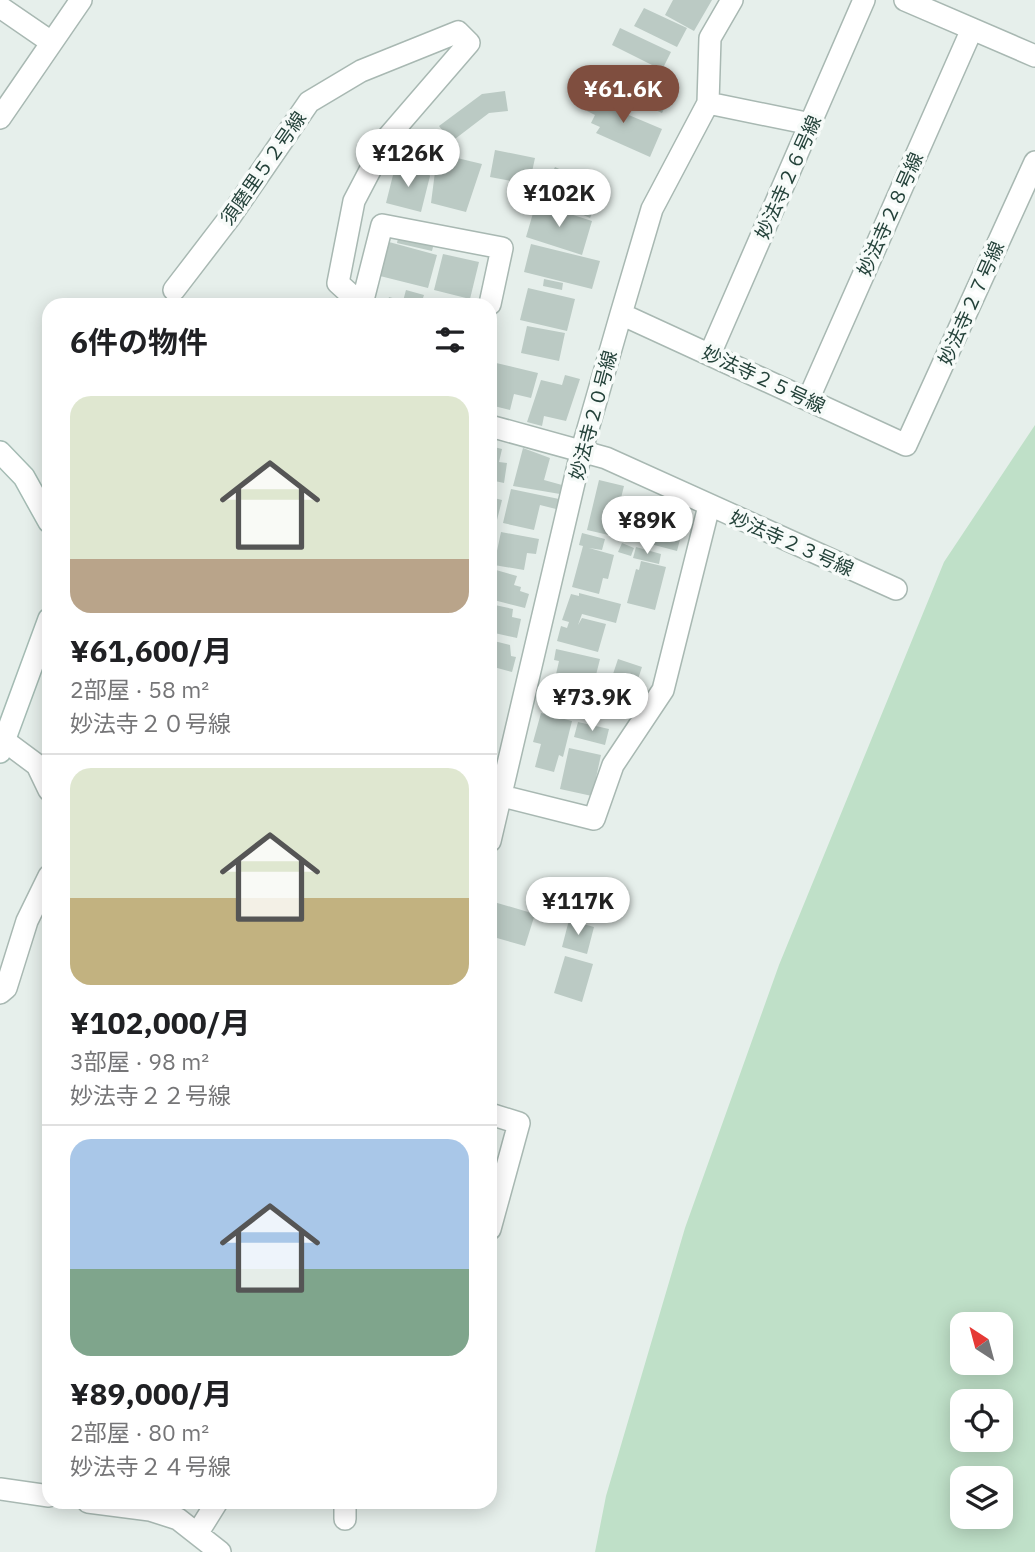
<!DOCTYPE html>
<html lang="ja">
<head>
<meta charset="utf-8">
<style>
  body { margin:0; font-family:"IBM Plex Sans","Noto Sans JP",sans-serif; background:#f6f6f6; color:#202124; height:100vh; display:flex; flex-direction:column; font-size:26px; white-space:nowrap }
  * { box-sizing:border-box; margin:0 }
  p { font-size:23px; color:#757577 }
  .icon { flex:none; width:38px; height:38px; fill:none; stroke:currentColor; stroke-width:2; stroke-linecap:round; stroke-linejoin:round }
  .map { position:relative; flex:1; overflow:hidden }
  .side { position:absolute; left:42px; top:298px; width:455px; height:1211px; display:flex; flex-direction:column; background:#fff; border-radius:21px; box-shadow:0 4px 18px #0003 }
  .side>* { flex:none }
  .needle { width:46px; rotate:324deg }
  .fabs { position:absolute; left:950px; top:1312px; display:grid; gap:14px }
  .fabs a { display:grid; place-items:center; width:63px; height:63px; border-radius:14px; background:#fff; box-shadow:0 4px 18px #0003; font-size:35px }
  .price { position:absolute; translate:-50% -60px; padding:0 16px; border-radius:24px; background:#fff; color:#222; font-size:23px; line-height:46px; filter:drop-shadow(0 2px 4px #0008) }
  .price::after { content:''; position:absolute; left:50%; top:42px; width:21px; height:16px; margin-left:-10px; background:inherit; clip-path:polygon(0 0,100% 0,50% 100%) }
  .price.selected { background:#7f4e3f; color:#fff }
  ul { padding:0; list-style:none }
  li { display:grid; align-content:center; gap:14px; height:371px; padding:0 28px }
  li+li { border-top:2px solid #e0e0e0 }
  li span { display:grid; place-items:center; height:217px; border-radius:21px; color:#555 }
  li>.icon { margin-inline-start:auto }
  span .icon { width:126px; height:126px; fill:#fffc; stroke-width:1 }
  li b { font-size:30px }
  h2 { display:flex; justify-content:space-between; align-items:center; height:84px; padding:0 28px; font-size:30px }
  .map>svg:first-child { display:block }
</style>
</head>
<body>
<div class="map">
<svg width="1035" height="1552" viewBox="0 0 1035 1552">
  <rect width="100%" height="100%" fill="#e6efeb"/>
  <path fill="#bfe0c8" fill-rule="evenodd" d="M1035,425V1552H595L606,1496L685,1228L779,965L944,562ZM962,1325H1001V1363H962ZM962,1402H1001V1440H962ZM962,1479H1001V1517H962Z"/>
  <path fill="#bbcac4" d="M673,0H712L694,31L665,15Z
    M644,8L687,28L677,47L634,26Z
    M620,28L671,52L662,70L612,45Z
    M620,68L672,93L662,113L610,89Z
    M505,91L508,111L489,113L451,142L439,126L482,94Z
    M595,92L627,106L624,113L662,129L650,157L596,133L600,127L591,123L595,115L587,111Z
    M495,150L535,158L530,181H527L525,189L515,187L516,182L490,177Z
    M453,157L482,164L466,212L431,203L436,164L450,167Z
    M395,167L427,171L430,176L421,212L386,203Z
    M555,167L570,174L572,170L605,185L590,218L541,196Z
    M536,203L592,221L582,255L526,237Z
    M399,234L434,243L432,251L397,243Z
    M389,242L437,255L428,288L380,276Z
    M531,244L600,261L592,289L524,272Z
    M443,254L479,262L470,299L434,290Z
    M544,279L563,283L562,290L543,286Z
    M528,288L575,299L567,331L520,320Z
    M406,290L424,295L421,304H387L389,297L403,301Z
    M527,326L565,333L559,361L521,353Z
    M492,362L538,373L531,398L514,394L510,410L490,405Z
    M565,375L580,379L566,421L544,416L542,426L527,422L541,380L562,385Z
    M490,440L495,441L494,447L502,449L499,462L507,463L504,483L490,480Z
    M523,448L550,458L544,480L562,485L560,494L513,486Z
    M599,480L624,486L617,514L631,517L626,539L587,530Z
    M511,489L559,499L556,509L540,505L534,530L503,523Z
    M490,497L502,500L496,524L490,523Z
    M658,504L670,507L669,512L686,516L677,551L639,541L648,510L656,513Z
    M501,532L539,539L536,554L527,553L524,570L494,565Z
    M582,533L605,539L602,550L589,548L614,555L608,579L603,578L599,594L572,587L583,546L579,545Z
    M622,543L634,548L631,556L618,552Z
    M636,547L661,554L659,564L633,558Z
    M641,561L666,567L655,610L627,603L636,569L639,570Z
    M496,570L517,576L514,585L521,587L520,591L529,594L525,608L490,599Z
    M579,593L621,604L616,623L582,614L578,625L582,618L606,624L598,652L557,641L561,626L567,628L569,622L562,620L571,594L579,596Z
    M490,604L513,609L512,617L521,619L517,638L490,632Z
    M490,640L510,645L511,656L516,657L512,672L490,666Z
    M556,649L600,659L595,679L587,677L574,717L548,710L559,661L554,660Z
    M618,659L642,667L629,706L605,698Z
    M541,713L572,721L563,757L559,755L554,772L535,767L541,744L533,742Z
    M578,722L609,729L605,745L574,737Z
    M569,748L601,755L592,796L560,789Z
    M494,902L535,914L525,946L490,936V915Z
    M569,920L594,927L587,954L562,947Z
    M565,956L593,964L582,1002L554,993Z"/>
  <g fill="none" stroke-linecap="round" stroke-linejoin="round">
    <g stroke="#a8b8b2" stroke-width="24">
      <path id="street" d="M905,0L1035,56
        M0,7L51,42
        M708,103L710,38L732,0
        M0,118L81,0
        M174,290L230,217L309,102L361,71L458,32L469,43L387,138L354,201L338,283L361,304
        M362,304L382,225L502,248L490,304
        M621,314L906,445L1035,162
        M710,354L864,0
        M808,400L972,29
        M490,426L606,458L896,589
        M6,742L37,765L49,790
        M490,793L594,819L613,765L663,690L709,506
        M490,841L581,453L621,314L652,209L708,103L811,124
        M0,993L6,988L27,921L49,876
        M490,1114L519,1123L490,1229
        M0,1489L49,1496
        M88,1502L150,1510L178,1519L220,1552
        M345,1519V1502
        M197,1534L217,1502"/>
    </g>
    <g stroke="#a4bbb3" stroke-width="24">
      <path id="secondary" d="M0,452L24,477L49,522
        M0,752L49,619"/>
    </g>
    <use href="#street" stroke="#fff" stroke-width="21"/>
    <use href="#secondary" stroke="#fff" stroke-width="21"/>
  </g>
  <g text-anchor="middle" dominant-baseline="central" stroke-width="7" stroke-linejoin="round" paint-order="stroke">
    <g font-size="19" fill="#24423a" stroke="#f7fbf9">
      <text transform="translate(263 168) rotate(-55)">須磨里５２号線</text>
      <text transform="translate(788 177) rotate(-66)">妙法寺２６号線</text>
      <text transform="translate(890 214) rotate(-66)">妙法寺２８号線</text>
      <text transform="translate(971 303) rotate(-66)">妙法寺２７号線</text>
      <text transform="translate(764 379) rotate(25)">妙法寺２５号線</text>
      <text transform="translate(593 415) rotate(-75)">妙法寺２０号線</text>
      <text transform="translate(792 543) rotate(24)">妙法寺２３号線</text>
    </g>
  </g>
</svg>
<div class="fabs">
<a><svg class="needle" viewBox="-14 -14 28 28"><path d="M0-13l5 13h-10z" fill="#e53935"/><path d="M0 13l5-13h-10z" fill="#757577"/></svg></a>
<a><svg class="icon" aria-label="locate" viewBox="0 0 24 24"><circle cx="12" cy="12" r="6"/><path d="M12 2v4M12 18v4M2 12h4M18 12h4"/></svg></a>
<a><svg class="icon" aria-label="layers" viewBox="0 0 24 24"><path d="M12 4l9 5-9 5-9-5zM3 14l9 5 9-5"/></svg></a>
</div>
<b class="price selected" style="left:623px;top:125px">¥61.6K</b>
<b class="price" style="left:408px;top:189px">¥126K</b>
<b class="price" style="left:559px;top:229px">¥102K</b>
<b class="price" style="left:647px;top:556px">¥89K</b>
<b class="price" style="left:592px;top:733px">¥73.9K</b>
<b class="price" style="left:578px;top:937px">¥117K</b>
<section class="side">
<h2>6件の物件<svg class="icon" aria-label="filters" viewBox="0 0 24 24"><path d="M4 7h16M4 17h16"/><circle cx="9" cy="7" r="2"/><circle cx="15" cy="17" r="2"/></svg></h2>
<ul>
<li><span style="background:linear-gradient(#dfe7d0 75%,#b9a48a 0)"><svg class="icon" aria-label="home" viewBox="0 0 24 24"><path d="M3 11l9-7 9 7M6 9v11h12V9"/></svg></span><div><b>¥61,600/月</b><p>2部屋 · 58 m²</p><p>妙法寺２０号線</p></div></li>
<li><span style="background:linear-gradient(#dfe7d0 60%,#c2b280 0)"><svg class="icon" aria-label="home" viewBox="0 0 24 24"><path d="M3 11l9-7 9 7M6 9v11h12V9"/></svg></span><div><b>¥102,000/月</b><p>3部屋 · 98 m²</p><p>妙法寺２２号線</p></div></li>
<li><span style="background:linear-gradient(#a9c7e8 60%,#7fa58c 0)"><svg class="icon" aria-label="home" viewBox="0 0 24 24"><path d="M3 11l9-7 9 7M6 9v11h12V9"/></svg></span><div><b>¥89,000/月</b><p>2部屋 · 80 m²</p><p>妙法寺２４号線</p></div></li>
</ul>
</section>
</div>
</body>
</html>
